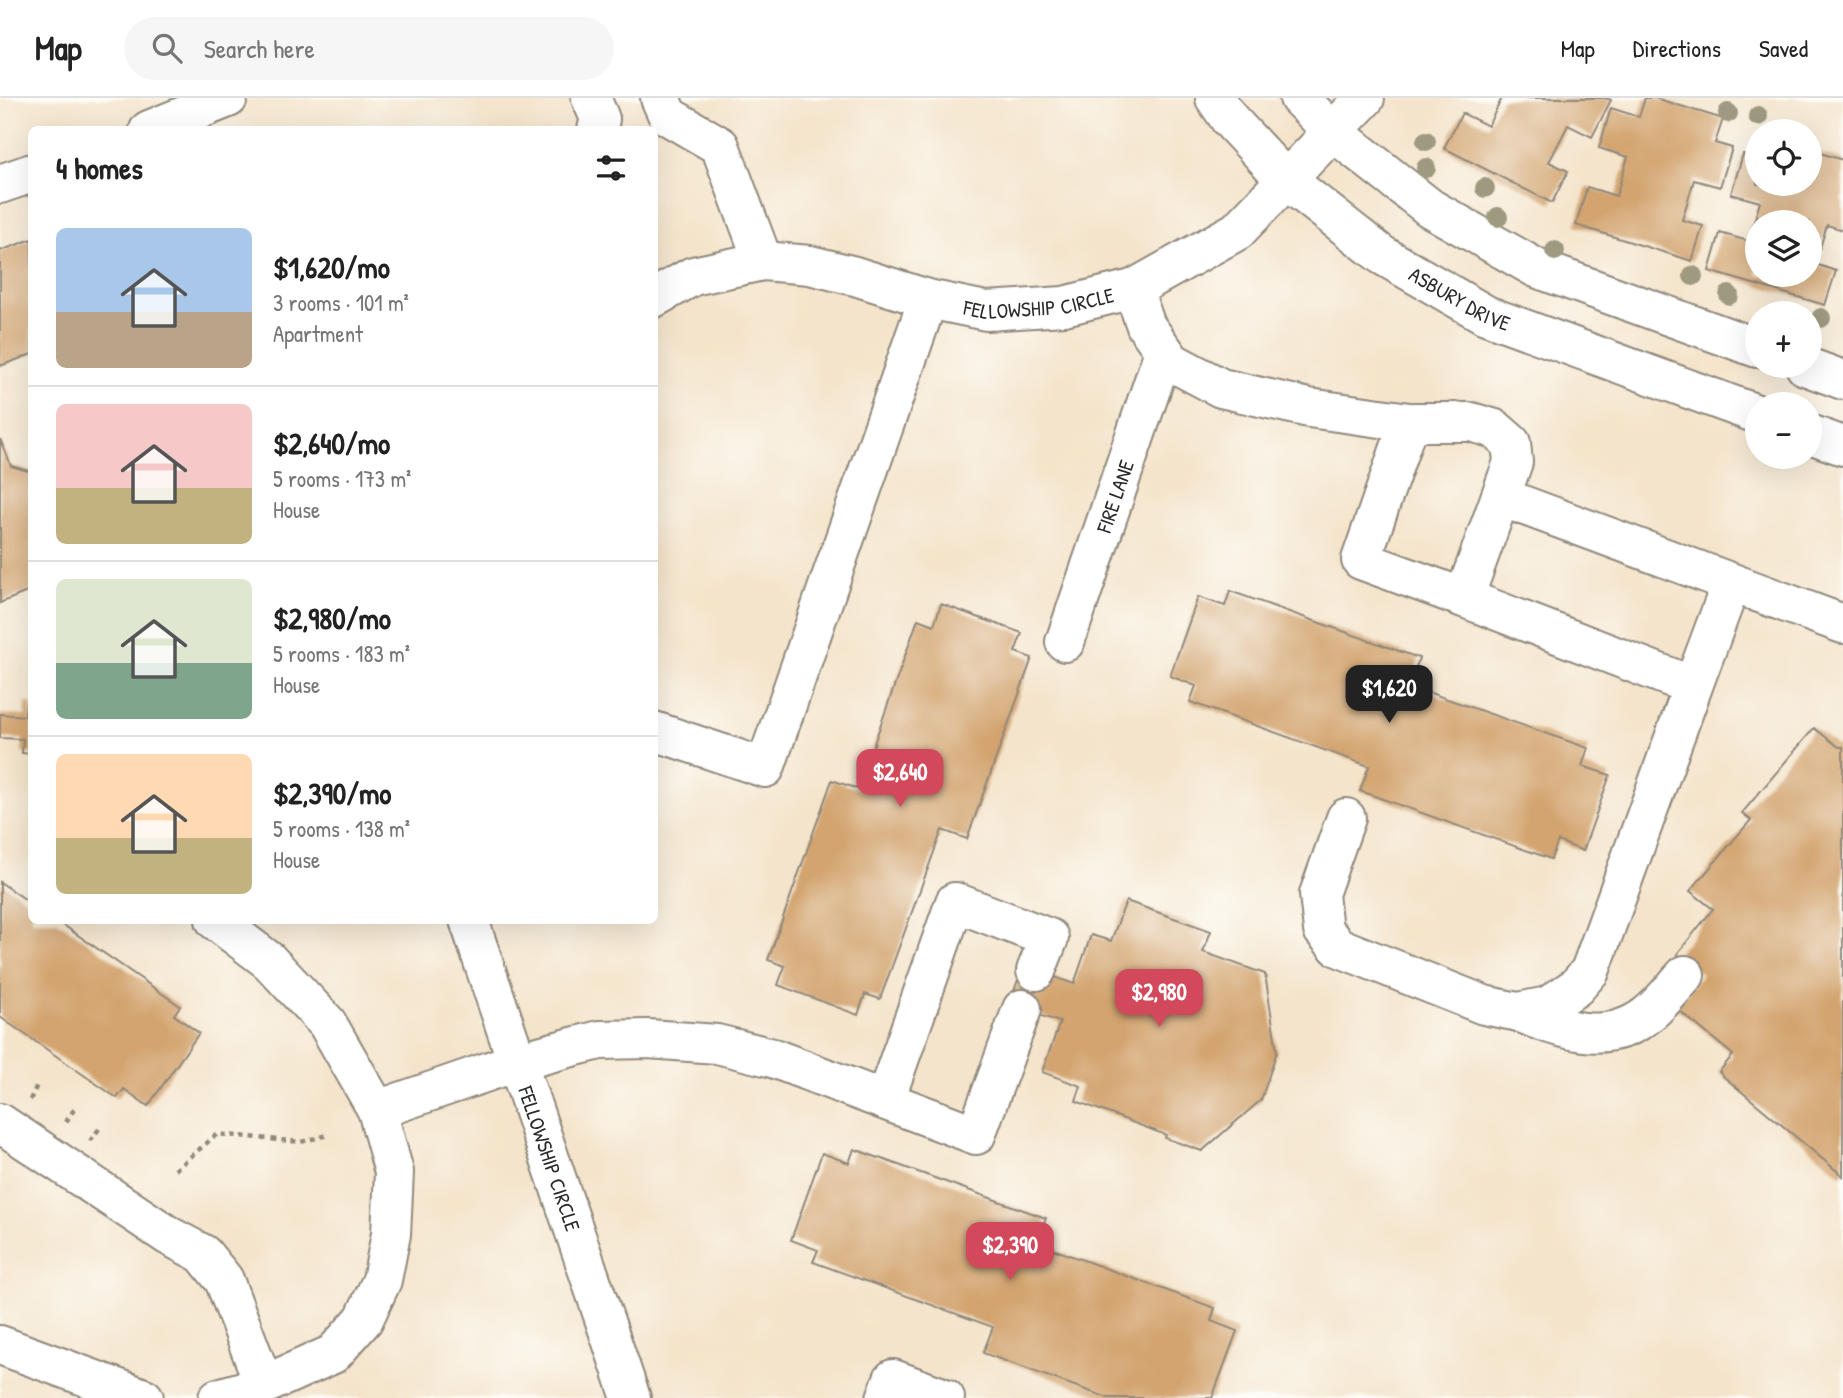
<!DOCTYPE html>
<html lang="en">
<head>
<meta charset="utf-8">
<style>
  body { margin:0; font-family:"Patrick Hand",sans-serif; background:#f6f6f6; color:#222; height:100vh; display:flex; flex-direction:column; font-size:26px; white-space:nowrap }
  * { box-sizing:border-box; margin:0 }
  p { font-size:23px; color:#767676 }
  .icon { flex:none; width:38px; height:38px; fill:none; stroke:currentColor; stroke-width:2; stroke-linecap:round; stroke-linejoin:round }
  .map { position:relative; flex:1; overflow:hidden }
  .details { position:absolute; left:28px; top:28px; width:630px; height:798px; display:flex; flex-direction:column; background:#fff; border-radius:10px; box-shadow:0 7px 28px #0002 }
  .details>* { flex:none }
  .buttons { position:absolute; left:1745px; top:21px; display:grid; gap:14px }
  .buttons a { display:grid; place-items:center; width:77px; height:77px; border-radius:50%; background:#fff; box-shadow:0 7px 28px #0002; font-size:35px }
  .price { position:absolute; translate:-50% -60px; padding:0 16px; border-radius:14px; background:#d1495b; color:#fff; font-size:23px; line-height:46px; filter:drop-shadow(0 2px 4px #0008) }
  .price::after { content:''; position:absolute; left:50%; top:42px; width:21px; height:16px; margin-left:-10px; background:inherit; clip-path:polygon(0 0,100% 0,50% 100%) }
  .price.active { background:#222; color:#fff }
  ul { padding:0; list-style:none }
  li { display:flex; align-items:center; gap:21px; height:175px; padding:0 28px }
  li+li { border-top:2px solid #e0e0e0 }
  li span { display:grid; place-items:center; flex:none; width:196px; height:140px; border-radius:10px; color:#555 }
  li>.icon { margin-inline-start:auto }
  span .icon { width:84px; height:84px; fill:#fffc; stroke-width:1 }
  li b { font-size:30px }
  h2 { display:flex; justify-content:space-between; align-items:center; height:84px; padding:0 28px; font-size:30px }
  header { display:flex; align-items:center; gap:42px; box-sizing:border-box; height:98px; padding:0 35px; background:#fff; border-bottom:2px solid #e0e0e0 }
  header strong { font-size:33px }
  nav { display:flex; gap:38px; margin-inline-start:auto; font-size:24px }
  .search { width:490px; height:63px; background:#f6f6f6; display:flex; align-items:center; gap:18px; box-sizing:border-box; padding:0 24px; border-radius:38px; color:#767676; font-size:26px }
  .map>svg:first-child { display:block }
</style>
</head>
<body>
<header>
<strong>Map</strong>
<div class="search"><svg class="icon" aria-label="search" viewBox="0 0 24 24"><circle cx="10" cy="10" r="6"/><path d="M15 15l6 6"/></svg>Search here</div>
<nav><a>Map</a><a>Directions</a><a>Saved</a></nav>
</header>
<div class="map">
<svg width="1843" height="1300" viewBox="0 0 1843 1300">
  <rect width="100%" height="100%" fill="#fdfcf7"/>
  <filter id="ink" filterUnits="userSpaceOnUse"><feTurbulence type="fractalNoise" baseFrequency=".0143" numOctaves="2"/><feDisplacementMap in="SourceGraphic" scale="14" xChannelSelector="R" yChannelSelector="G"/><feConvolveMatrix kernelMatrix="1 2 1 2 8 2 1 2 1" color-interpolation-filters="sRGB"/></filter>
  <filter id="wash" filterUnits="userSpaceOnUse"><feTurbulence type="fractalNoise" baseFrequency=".00686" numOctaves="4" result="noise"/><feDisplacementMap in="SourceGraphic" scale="28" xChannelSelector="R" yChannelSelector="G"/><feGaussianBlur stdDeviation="1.57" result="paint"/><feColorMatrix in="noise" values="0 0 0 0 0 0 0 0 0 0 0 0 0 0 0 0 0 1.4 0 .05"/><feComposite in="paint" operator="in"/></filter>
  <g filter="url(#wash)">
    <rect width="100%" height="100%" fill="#f4e4cb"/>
    <g id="blocks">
      <path fill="#d3a470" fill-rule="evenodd" d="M1502,0H1606L1611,2L1592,39L1568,27L1549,64L1568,73L1552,105L1444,50L1462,15L1488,28Z
        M1645,0H1655L1723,21L1715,45L1732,50L1720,89L1694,82L1682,122L1703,128L1692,163L1576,127L1587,89L1616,98L1628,59L1599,50L1611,10L1639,19Z
        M1810,52L1843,62V132L1827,127L1815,166L1836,173L1825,207L1709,173L1720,135L1748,143L1760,104L1731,96L1743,56L1757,60V86H1810ZM1757,124H1810V177H1757Z
        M32,141V256L0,268V153Z
        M0,341L11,368L32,374V492L0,505Z
        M1230,493L1419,560L1410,588L1588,650L1582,668L1610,677L1583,753L1558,743L1551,761L1360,693L1369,668L1190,604L1196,588L1170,578L1198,499L1225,508Z
        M941,506L1022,535L1015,554L1032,560L967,741L942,732L880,901L865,896L858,917L778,887L785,868L768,862L832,682L858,691L918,521L934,527Z
        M26,605H32V656L22,655L23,641L0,640V616L25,618Z
        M1814,630L1839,649H1843V1078L1724,979L1719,974L1733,957L1675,909L1702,876L1677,856L1713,811L1690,793L1751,722L1742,715Z
        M0,784L32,806V822H56L180,908L174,917L199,935L148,1008L124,991L117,1000L0,919Z
        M1126,803L1211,833L1203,854L1265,876L1277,953L1261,1002L1202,1053L1165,1040L1166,1037L1076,1003L1081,988L1042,974L1060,924L1009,907L1023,868L1074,886L1091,837L1111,843Z
        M854,1051L1046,1120L1036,1145L1215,1210L1211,1223L1237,1233L1212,1300H1108L983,1255L993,1229L813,1164L818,1152L791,1142L822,1055L849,1065Z"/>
    </g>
  </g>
  <g filter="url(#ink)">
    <use href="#blocks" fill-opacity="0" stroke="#90887b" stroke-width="2"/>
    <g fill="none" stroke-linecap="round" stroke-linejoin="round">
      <g stroke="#90887b" stroke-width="42">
        <g id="minor">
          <path d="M591,0L600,21L597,32"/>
          <path d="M660,0L668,18L720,48L763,163"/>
          <path id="s1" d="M1215,0L1230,22L1285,81L1382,157L1486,217L1757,316"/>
          <path d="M1299,0L1332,33L1430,110L1536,170L1757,250"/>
          <path d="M149,32L228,0"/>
          <path d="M0,86L32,75"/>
          <path d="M1133,191L1146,228L1172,264L1221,290L1309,310L1409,324H1471L1495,331L1511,345L1513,364L1464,500L1693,588L1590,873L1576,889L1548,908L1518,914L1484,907L1338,849L1323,832L1319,796L1346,720"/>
          <path id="s2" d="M654,200L693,178L763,163L810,167L855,178L928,201L986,213L1064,208L1133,191L1237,133L1365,0"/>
          <path d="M1805,268L1843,282"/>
          <path d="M1409,324L1361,462L1464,500"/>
          <path d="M1810,336L1843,348"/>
          <path d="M1501,399L1843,526"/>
          <path id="s3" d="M1065,544L1164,253"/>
          <path d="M1693,588L1731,486"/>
          <path d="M654,633L765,670L928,201"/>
          <path d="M215,822L269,863L327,925L377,1012L394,1074L391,1136L382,1182L364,1221L333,1256L264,1287L218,1300"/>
          <path id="s4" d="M469,822L631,1300"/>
          <path d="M1518,914C1560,931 1607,949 1647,917C1661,906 1673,890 1685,877"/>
          <path d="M885,1002L955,804L1049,840L1036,873"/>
          <path d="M377,1012L516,964L576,948L600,942L648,941L717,946L773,960L976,1037L1022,911"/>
          <path d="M0,1025L169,1138L203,1156L224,1182L264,1287"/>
          <path d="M0,1247L144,1300"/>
          <path d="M886,1300L893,1281L945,1300"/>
        </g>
      </g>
      <path stroke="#90887b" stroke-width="4.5" stroke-dasharray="5 5" stroke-linecap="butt" d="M30,1002L37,987
        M66,1024L75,1010
        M90,1043L102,1027
        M175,1072L217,1036L301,1044L328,1037"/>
      <use href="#minor" stroke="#fff" stroke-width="38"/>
    </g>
    <g fill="#9e9a80">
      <circle cx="1728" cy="15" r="10"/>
      <circle cx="1758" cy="18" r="10"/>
      <circle cx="1426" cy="43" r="10"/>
      <circle cx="1426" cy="70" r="10"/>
      <circle cx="1485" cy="90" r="10"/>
      <circle cx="1498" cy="119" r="10"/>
      <circle cx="1555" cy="153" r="10"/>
      <circle cx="1693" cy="178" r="10"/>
      <circle cx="1729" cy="197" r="10"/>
      <circle cx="1821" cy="220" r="10"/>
    </g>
  </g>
  <g text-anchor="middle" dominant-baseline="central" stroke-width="7" stroke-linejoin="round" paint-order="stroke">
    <g font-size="21" fill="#2b2b2b" stroke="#fdfcf7">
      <text stroke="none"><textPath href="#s1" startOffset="320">ASBURY DRIVE</textPath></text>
      <text stroke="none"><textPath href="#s2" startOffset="399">FELLOWSHIP CIRCLE</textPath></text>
      <text stroke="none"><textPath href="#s3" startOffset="154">FIRE LANE</textPath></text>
      <text stroke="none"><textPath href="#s4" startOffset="252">FELLOWSHIP CIRCLE</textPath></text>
    </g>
  </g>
</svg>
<div class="buttons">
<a><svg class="icon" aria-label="locate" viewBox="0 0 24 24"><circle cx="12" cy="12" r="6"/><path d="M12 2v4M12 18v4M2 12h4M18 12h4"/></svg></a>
<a><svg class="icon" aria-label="layers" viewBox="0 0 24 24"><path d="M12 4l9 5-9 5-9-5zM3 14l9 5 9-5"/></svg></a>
<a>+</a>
<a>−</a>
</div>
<b class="price active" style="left:1389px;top:627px">$1,620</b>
<b class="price" style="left:900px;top:711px">$2,640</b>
<b class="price" style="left:1159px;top:931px">$2,980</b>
<b class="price" style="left:1010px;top:1184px">$2,390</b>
<section class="details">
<h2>4 homes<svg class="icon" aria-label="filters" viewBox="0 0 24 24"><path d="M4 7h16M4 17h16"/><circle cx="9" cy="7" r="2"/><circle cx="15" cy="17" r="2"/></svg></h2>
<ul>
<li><span style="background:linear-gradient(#a9c7e8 60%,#b9a48a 0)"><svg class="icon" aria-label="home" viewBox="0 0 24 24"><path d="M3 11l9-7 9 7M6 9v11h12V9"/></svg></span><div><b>$1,620/mo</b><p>3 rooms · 101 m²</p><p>Apartment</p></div></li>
<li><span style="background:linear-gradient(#f6c9c9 60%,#c2b280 0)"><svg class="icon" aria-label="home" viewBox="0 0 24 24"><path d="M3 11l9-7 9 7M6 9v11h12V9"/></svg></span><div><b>$2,640/mo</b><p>5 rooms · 173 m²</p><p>House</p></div></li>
<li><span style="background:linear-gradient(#dfe7d0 60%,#7fa58c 0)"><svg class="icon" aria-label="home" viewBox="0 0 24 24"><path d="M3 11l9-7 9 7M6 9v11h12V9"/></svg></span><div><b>$2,980/mo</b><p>5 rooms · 183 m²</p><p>House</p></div></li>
<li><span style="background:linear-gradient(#ffd9b3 60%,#c2b280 0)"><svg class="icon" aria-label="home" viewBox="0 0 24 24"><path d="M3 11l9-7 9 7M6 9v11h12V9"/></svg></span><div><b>$2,390/mo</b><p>5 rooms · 138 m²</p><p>House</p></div></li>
</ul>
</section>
</div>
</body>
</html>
